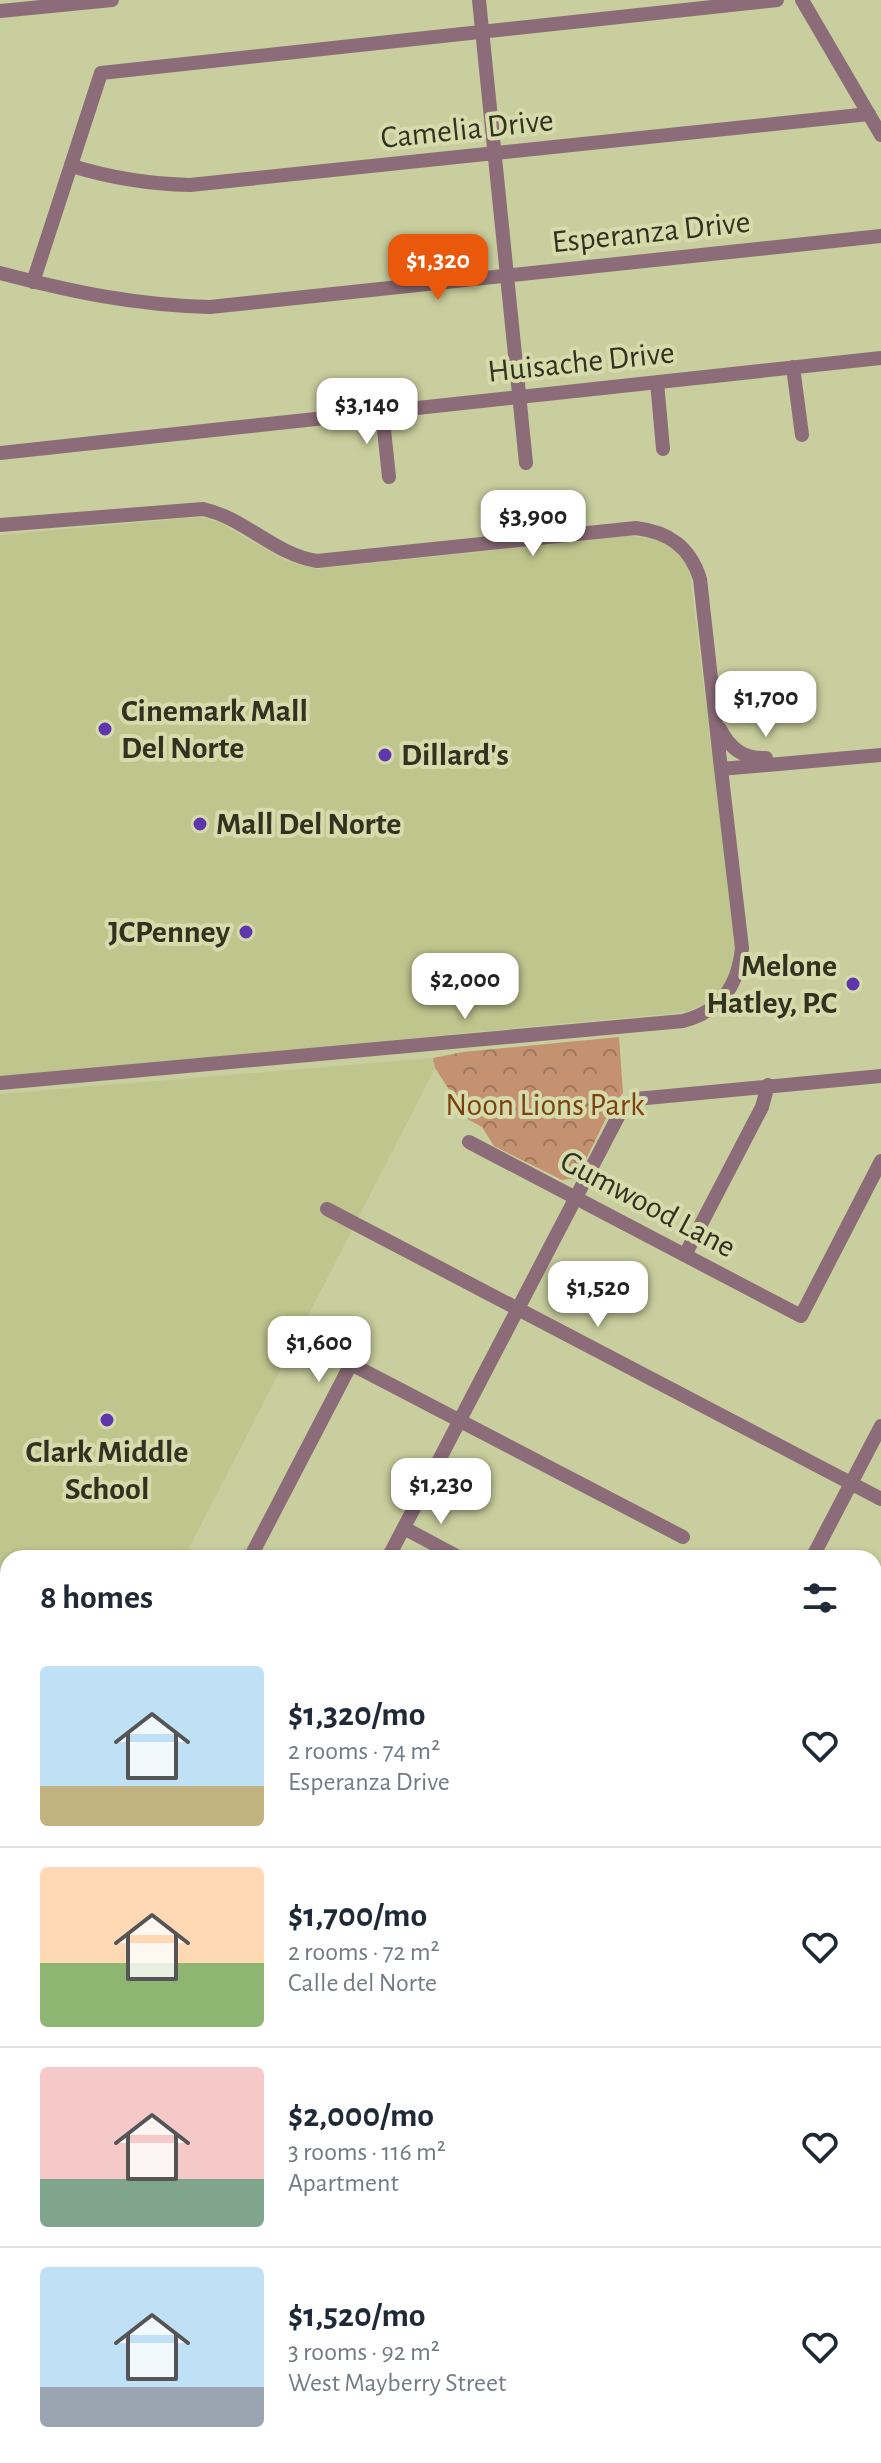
<!DOCTYPE html>
<html lang="en">
<head>
<meta charset="utf-8">
<style>
  body { margin:0; font-family:"Alegreya Sans",sans-serif; background:#f2f2f3; color:#1f2937; height:100vh; display:flex; flex-direction:column; font-size:30px; white-space:nowrap }
  * { box-sizing:border-box; margin:0 }
  p { font-size:26px; color:#747a83 }
  .icon { flex:none; width:44px; height:44px; fill:none; stroke:currentColor; stroke-width:2; stroke-linecap:round; stroke-linejoin:round }
  .map { position:relative; flex:1; overflow:hidden }
  .drawer { position:absolute; left:0px; top:1550px; width:882px; height:914px; display:flex; flex-direction:column; background:#fff; border-radius:24px 24px 0 0; box-shadow:0 2px 6px #0004 }
  .drawer>* { flex:none }
  .price { position:absolute; translate:-50% -68px; padding:0 18px; border-radius:16px; background:#fff; color:#222; font-size:26px; line-height:52px; filter:drop-shadow(0 2px 4px #0008) }
  .price::after { content:''; position:absolute; left:50%; top:48px; width:24px; height:18px; margin-left:-12px; background:inherit; clip-path:polygon(0 0,100% 0,50% 100%) }
  .price.on { background:#ea580c; color:#fff }
  ul { padding:0; list-style:none }
  li { display:flex; align-items:center; gap:24px; height:200px; padding:0 40px }
  li+li { border-top:2px solid #e0e1e3 }
  li span { display:grid; place-items:center; flex:none; width:224px; height:160px; border-radius:8px; color:#555 }
  li>.icon { margin-inline-start:auto }
  span .icon { width:96px; height:96px; fill:#fffc; stroke-width:1 }
  li b { font-size:34px }
  h2 { display:flex; justify-content:space-between; align-items:center; height:96px; padding:0 40px; font-size:34px }
  .map>svg:first-child { display:block }
</style>
</head>
<body>
<div class="map">
<svg width="881" height="2463" viewBox="0 0 881 2463">
  <defs>
    <pattern id="park-crowns" width="20" height="18" patternUnits="userSpaceOnUse" patternTransform="scale(2)"><rect width="20" height="18" fill="#c49171"/><path d="M2 6a3 3 0 1 1 6 0M12 15a3 3 0 1 1 6 0" fill="none" stroke="#a0775c"/></pattern>
  </defs>
  <rect width="100%" height="100%" fill="#c8ce9d"/>
  <path fill="#bec58d" d="M200,517L219,522L284,560L317,569L630,536L656,539L674,547L689,568L736,951L735,966L723,988L706,1003L686,1012L0,1077V535Z
    M433,1058L435,1068L184,1558H8V1772L0,1768V1094Z
    M8,2327V2443L0,2439V2342Z
    M32,2456H101L97,2463H45Z"/>
  <path fill="url(#park-crowns)" d="M619,1037L623,1093L611,1108L577,1178L562,1180L494,1146L482,1127L469,1120L435,1068L433,1058L463,1052Z"/>
  <g fill="none" stroke-linecap="round" stroke-linejoin="round">
    <path stroke="#8c6c78" stroke-width="14" d="M479,0L526,463
      M802,0L881,135
      M0,11L112,0
      M72,166C111,178 149,184 190,185L869,114
      M0,273C73,292 134,305 210,307L881,236
      M33,282L101,73L777,0
      M793,367L802,435
      M657,382L663,449
      M382,411L389,477
      M0,453L881,358
      M0,525L203,509C245,518 275,555 317,561L636,528C669,532 690,547 700,579L721,769L881,755
      M720,729C730,749 744,759 766,758
      M0,1083L683,1021C721,1011 738,986 742,948L721,769
      M469,1142L801,1316L881,1161
      M327,1209L881,1499
      M685,1255L762,1107L768,1085
      M404,1528L460,1558
      M250,1558L351,1364L683,1537
      M388,1558L621,1111L636,1099L881,1076
      M812,1558L881,1426
      M874,1635L881,1638
      M874,1774L881,1778
      M0,1780L8,1784
      M874,1913L881,1917
      M0,1948L8,1952
      M0,2067L8,2051
      M0,2083L8,2088
      M874,2234L881,2238
      M0,2286L8,2290
      M0,2322L8,2306
      M194,2456L206,2463
      M266,2463L270,2456
      M607,2463L611,2456"/>
    <path stroke="#542138" stroke-width="16" d="M874,2275L881,2262
      M0,2454L17,2463
      M777,2463L781,2456"/>
  </g>
  <g fill="#5f36ae" stroke="#d5dbaa" stroke-width="3">
    <circle cx="105" cy="729" r="8"/>
    <circle cx="385" cy="755" r="8"/>
    <circle cx="200" cy="824" r="8"/>
    <circle cx="246" cy="932" r="8"/>
    <circle cx="853" cy="984" r="8"/>
    <circle cx="107" cy="1420" r="8"/>
  </g>
  <g text-anchor="middle" dominant-baseline="central" stroke-width="8" stroke-linejoin="round" paint-order="stroke">
    <g font-size="32" fill="#313320" stroke="#d5dbaa">
      <text transform="translate(467 129) rotate(-6)">Camelia Drive</text>
      <text transform="translate(651 232) rotate(-6)">Esperanza Drive</text>
      <text transform="translate(581 362) rotate(-6)">Huisache Drive</text>
      <text transform="translate(648 1204) rotate(28)">Gumwood Lane</text>
    </g>
    <g font-size="32" font-weight="bold" fill="#313320" stroke="#d5dbaa" text-anchor="start">
      <text x="121" y="711">Cinemark Mall<tspan x="121" dy="37">Del Norte</tspan></text>
      <text x="401" y="755">Dillard's</text>
      <text x="216" y="824">Mall Del Norte</text>
      <text x="230" y="932" text-anchor="end">JCPenney</text>
      <text x="837" y="966" text-anchor="end">Melone<tspan x="837" dy="37">Hatley, P.C</tspan></text>
      <text x="107" y="1452" text-anchor="middle">Clark Middle<tspan x="107" dy="37">School</tspan></text>
    </g>
    <g font-size="32" fill="#7c4111" stroke="#d5dbaa">
      <text x="545" y="1105">Noon Lions Park</text>
    </g>
  </g>
</svg>
<b class="price on" style="left:438px;top:302px">$1,320</b>
<b class="price" style="left:367px;top:446px">$3,140</b>
<b class="price" style="left:533px;top:558px">$3,900</b>
<b class="price" style="left:766px;top:739px">$1,700</b>
<b class="price" style="left:465px;top:1021px">$2,000</b>
<b class="price" style="left:598px;top:1329px">$1,520</b>
<b class="price" style="left:319px;top:1384px">$1,600</b>
<b class="price" style="left:441px;top:1526px">$1,230</b>
<section class="drawer">
<h2>8 homes<svg class="icon" aria-label="filters" viewBox="0 0 24 24"><path d="M4 7h16M4 17h16"/><circle cx="9" cy="7" r="2"/><circle cx="15" cy="17" r="2"/></svg></h2>
<ul>
<li><span style="background:linear-gradient(#bfe0f5 75%,#c2b280 0)"><svg class="icon" aria-label="home" viewBox="0 0 24 24"><path d="M3 11l9-7 9 7M6 9v11h12V9"/></svg></span><div><b>$1,320/mo</b><p>2 rooms · 74 m²</p><p>Esperanza Drive</p></div><svg class="icon" aria-label="heart" viewBox="0 0 24 24"><path d="M12 20l-8-8c-3-5 5-10 8-4 3-6 11-1 8 4z"/></svg></li>
<li><span style="background:linear-gradient(#ffd9b3 60%,#8fb573 0)"><svg class="icon" aria-label="home" viewBox="0 0 24 24"><path d="M3 11l9-7 9 7M6 9v11h12V9"/></svg></span><div><b>$1,700/mo</b><p>2 rooms · 72 m²</p><p>Calle del Norte</p></div><svg class="icon" aria-label="heart" viewBox="0 0 24 24"><path d="M12 20l-8-8c-3-5 5-10 8-4 3-6 11-1 8 4z"/></svg></li>
<li><span style="background:linear-gradient(#f6c9c9 70%,#7fa58c 0)"><svg class="icon" aria-label="home" viewBox="0 0 24 24"><path d="M3 11l9-7 9 7M6 9v11h12V9"/></svg></span><div><b>$2,000/mo</b><p>3 rooms · 116 m²</p><p>Apartment</p></div><svg class="icon" aria-label="heart" viewBox="0 0 24 24"><path d="M12 20l-8-8c-3-5 5-10 8-4 3-6 11-1 8 4z"/></svg></li>
<li><span style="background:linear-gradient(#bfe0f5 75%,#9aa5b1 0)"><svg class="icon" aria-label="home" viewBox="0 0 24 24"><path d="M3 11l9-7 9 7M6 9v11h12V9"/></svg></span><div><b>$1,520/mo</b><p>3 rooms · 92 m²</p><p>West Mayberry Street</p></div><svg class="icon" aria-label="heart" viewBox="0 0 24 24"><path d="M12 20l-8-8c-3-5 5-10 8-4 3-6 11-1 8 4z"/></svg></li>
</ul>
</section>
</div>
</body>
</html>
